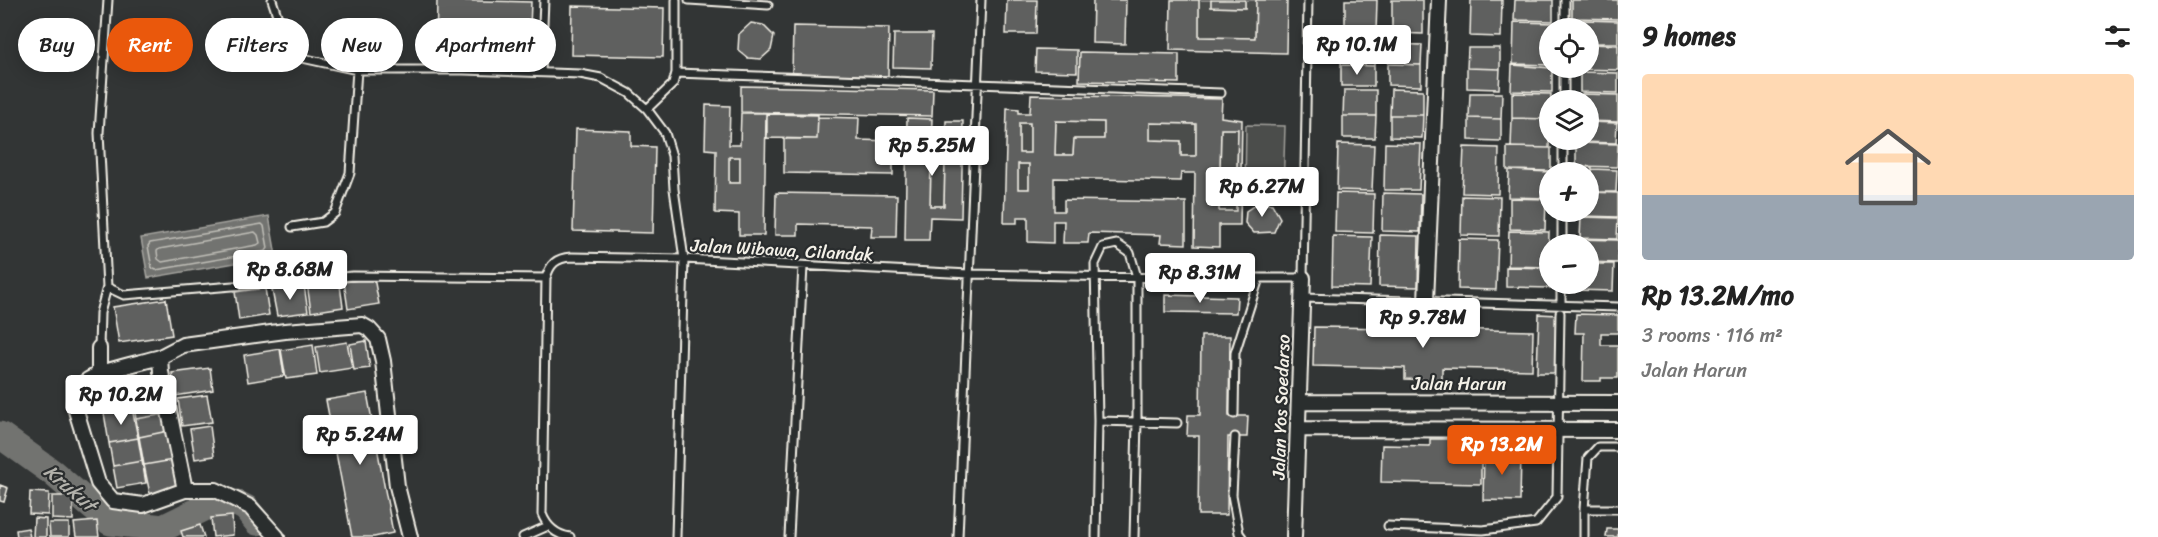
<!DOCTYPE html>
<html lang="en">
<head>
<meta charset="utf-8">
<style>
  body { margin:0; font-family:Sriracha,sans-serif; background:#f2f2f2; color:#222; height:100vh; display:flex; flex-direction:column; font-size:22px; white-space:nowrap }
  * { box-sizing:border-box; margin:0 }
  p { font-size:20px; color:#767676 }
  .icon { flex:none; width:33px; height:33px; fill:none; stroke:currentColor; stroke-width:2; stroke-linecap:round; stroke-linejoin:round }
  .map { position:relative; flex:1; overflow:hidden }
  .details { display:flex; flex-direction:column; background:#fff; width:540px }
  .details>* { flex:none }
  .banner { position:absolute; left:18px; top:18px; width:570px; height:54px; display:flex; gap:12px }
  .fabs { position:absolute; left:1539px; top:18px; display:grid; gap:12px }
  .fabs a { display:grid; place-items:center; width:60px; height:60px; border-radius:50%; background:#fff; box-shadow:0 3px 15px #0003; font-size:30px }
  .price { position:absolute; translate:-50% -51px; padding:0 14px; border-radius:6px; background:#fff; color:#222; font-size:20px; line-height:39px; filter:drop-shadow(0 2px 3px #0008) }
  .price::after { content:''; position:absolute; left:50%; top:36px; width:18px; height:14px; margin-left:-9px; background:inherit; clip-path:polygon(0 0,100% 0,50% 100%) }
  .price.active { background:#ea580c; color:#fff }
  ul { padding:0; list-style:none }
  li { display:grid; align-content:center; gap:12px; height:318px; padding:0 24px }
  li+li { border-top:2px solid #e0e0e0 }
  li span { display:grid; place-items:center; height:186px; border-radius:6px; color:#555 }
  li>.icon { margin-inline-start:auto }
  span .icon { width:108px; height:108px; fill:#fffc; stroke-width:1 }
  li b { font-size:26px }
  h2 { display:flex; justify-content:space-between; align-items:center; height:72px; padding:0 24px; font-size:26px }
  .tag { padding:0 21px; border-radius:27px; background:#fff; box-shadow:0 3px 15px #0003; font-size:21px; line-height:54px }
  .tag.active { background:#ea580c; color:#fff }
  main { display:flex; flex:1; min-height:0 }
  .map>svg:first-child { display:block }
</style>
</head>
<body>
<main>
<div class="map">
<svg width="1618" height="537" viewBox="0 0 1618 537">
  <rect width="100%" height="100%" fill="#323535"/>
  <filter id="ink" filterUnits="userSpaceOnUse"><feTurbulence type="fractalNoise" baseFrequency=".0167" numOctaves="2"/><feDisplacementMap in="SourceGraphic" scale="12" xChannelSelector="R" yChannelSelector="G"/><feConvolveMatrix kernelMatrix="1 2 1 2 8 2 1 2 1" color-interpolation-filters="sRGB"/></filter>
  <g filter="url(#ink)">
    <path fill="#4b4d4c" stroke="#a09f9a" stroke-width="1.5" d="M1199,0H1211V7L1245,8V0H1256L1255,38L1199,37Z
      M1056,121L1104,122V139H1074L1073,155H1055Z
      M1019,123H1030V153H1019Z
      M1150,123L1196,124V156H1181V141L1150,140Z
      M1246,125L1285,126L1283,193L1245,192Z
      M1221,129H1238L1236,211H1219Z
      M729,157H740V183H729Z
      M931,162H945L944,206H930Z
      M1018,164H1029V189H1018Z"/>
    <path fill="#727370" stroke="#a6a5a0" stroke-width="1.5" d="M269,216L276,256L148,278L141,238Z"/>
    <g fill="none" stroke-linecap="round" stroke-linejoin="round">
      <path stroke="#c0bfb8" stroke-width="1.5" d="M262,224L264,226L268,248L266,251L156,270L152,268L148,246L150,243Z
        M255,232L258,235L260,243L257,245L162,262L158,259L157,251L159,249Z"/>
      <path stroke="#727370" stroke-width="27" d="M0,435L53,473L110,522L163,528L208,506L236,503L246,508L257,522"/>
    </g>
    <path fill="#5f605f" stroke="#f4f1e8" stroke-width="1.5" fill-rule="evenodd" d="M437,0L531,2L529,54L436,52Z
      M1007,0H1037L1036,34H1006Z
      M1093,0H1126L1125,44L1092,43Z
      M1171,0H1199V37L1255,38L1256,0H1287L1286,53L1170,50Z
      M1211,0H1245V8L1211,7Z
      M1345,0H1377L1376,34H1345Z
      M1392,0H1423V34L1392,33Z
      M1471,0H1502L1501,37L1470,36Z
      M1515,0H1553V21L1514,20Z
      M1572,0H1618V19L1572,18Z
      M572,6L664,8L663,57L571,55Z
      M1583,20L1618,21V43H1588V28H1583Z
      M1514,22L1554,23V28H1550V65L1513,64Z
      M751,23L763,25L774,36L771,50L761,59L748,58L738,50L739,34Z
      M793,26L889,28L888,76L792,74Z
      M894,34H932L931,68L893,67Z
      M1389,44L1422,45L1421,65L1388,64Z
      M1588,44L1618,45V70L1574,69L1588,68Z
      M1342,45L1375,46L1374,66L1341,65Z
      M1468,48H1500V69L1467,68Z
      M1036,49L1077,50V72L1035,71Z
      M1080,52L1179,54V83L1079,81Z
      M1388,64L1421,65V86L1388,85Z
      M1341,65L1374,66V86H1341Z
      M1512,65L1552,68V92L1511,91Z
      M1467,68L1500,69L1499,89L1467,88Z
      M1580,72L1618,73V93L1580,92Z
      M741,86L933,90L932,116L741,112Z
      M1391,89L1423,90V115H1390Z
      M1344,90H1376V116H1343Z
      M1470,93H1502L1501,119L1469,118Z
      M1512,93L1551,94L1550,119L1512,118Z
      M1582,94L1618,95V122L1588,121V100H1582Z
      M1031,95L1222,99L1221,117L1242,120L1240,225H1219V247L1194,246L1195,173H1181L1180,181L1054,178V211H1064V200L1186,202V244L1160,243L1161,235L1089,233L1088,243H1063L1064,221H1053V243L1028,242V217H1017V223H1004L1007,108L1019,109V113H1030ZM1056,121L1104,122V139H1074L1073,155H1055ZM1019,123H1030V153H1019ZM1150,123L1196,124V156H1181V141L1150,140ZM1221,129H1238L1236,211H1219ZM1018,164H1029V189H1018Z
      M706,105L730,106L729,145H740L741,113H766L764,235H739V214L715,213L716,150L705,149ZM729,157H740V183H729Z
      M767,114L818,115L817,139L767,138Z
      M1390,115H1423L1422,138L1390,137Z
      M1343,116H1376L1375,138H1343Z
      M818,117L859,118L858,140L893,141V175L784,173V139H817Z
      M907,118L932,119L931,151L945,152L946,121H963L961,218L930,217L929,240H905ZM931,162H945L944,206H930Z
      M1469,118L1501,119V141L1469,140Z
      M1512,118L1550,119L1549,148L1511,147Z
      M1588,122L1617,123L1616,143L1579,142V140H1588Z
      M576,129L631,131V146L655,147L653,233L573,231Z
      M1385,143L1421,144L1419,190H1384Z
      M1576,143L1618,144L1617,167L1576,166Z
      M1338,144L1374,145L1372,191L1337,190Z
      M1464,147L1499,148L1498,194L1462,193Z
      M1507,147L1551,148V171L1507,170Z
      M1578,167H1592L1591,185L1588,184V172H1578Z
      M1592,169L1617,170L1616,192H1592Z
      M1509,170L1550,172V198L1508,197Z
      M1588,192L1618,193V217L1584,216V212H1588Z
      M776,193L897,195L896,237H871L872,226L798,224V235H775Z
      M1336,193L1374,194L1373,233L1335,232Z
      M1383,193L1421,194L1420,232L1382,231Z
      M1462,196L1500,197L1499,236L1461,235Z
      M1510,198L1546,199L1545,230L1510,229Z
      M1258,203L1272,204L1280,218L1274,232L1254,233L1245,223L1246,211Z
      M1581,217L1618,218L1617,239L1580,238Z
      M1509,231L1549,232L1548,267L1508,266Z
      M1380,235L1419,236L1418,287L1379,286Z
      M1333,236L1372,237L1370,287L1332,286Z
      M1459,239L1498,240L1496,290L1458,289Z
      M1575,239L1618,240V263L1588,262V244H1574Z
      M1588,264H1614L1613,291L1573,290V284H1588Z
      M1506,267L1550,268V288L1506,287Z
      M339,278L343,307L311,312L307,283Z
      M374,278L379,304L348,309L344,282Z
      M304,285L308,312L277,316L272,290Z
      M265,288L269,315L239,320L235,292Z
      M1165,295L1237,297L1236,313L1165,312Z
      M166,299L172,335L119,343L113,307Z
      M1539,314L1558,315L1556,373H1537Z
      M1576,314L1618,315V333H1601V345H1618V378H1601V381H1583L1584,333H1575Z
      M1406,321L1443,322V329L1533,331L1532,370L1442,368V380L1405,379V368L1313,366L1314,327L1406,328Z
      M1201,336H1230L1229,416H1248L1247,437H1228L1227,515H1198L1199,436H1187L1188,415H1200Z
      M366,341L370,368L354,370L350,344Z
      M347,342L352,368L320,373L316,347Z
      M313,345L317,375L286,379L281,350Z
      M280,349L284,376L248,382L244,355Z
      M210,368L213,390L175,396L172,373Z
      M158,376L163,402L134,407L129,381Z
      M128,380L132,408L104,413L99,385Z
      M367,393L393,533L374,537H352L326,400Z
      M207,395L212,422L182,426L178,399Z
      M163,402L165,414L136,419L134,407Z
      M132,408L138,438L109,443L104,413Z
      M165,414L168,431L139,437L136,419Z
      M210,426L214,456L195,459L190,429Z
      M168,431L173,460L144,465L139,437Z
      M138,438L142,461L113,466L109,443Z
      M1430,439H1449V446L1481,447V484L1381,482L1382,445L1430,446Z
      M1484,452L1521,453L1520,501L1483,500Z
      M173,460L179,489L150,494L144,465Z
      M142,461L146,483L117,488L113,466Z
      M0,485L8,488L4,502L0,501Z
      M30,492L49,493L48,515L29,514Z
      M52,496H73V520L52,519Z
      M232,516L233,535L213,537L211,518Z
      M34,518L46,519V537H33Z
      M97,521L99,537H76L74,523Z
      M49,523H69V537H50Z
      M200,525L204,537H183L181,531Z
      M28,528L30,537H17L16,530Z
      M1607,529H1618V537H1606Z"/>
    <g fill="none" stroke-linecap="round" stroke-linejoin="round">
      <g stroke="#f4f1e8" stroke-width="11">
        <path id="lane" d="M108,0L99,133L107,287L124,295L353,276L546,278
          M272,0L284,36L302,58L357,70H463L580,74L601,78L629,93L647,109L665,133L672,156L674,189L684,259L676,537
          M689,0L768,5
          M1565,28V0
          M541,72L544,0
          M676,73L1221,93
          M1564,100V68
          M647,109L673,84L676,73V0
          M1563,172V140
          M292,227L323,222L335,213L350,173L357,70
          M1562,244V212
          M1303,298L1618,307
          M1561,305V284
          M99,348L100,313L107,287
          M1234,414L1235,353L1259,278
          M1098,421L1177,423
          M1235,437L1232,495L1239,533L1242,537
          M1584,509H1618
          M1388,526L1483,530L1536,523L1557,497L1560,313
          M523,537L548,526
          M570,537C557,535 547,527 542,514L546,278C550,264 556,258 571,257L684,259L969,274L1172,278H1303L1308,0
          M789,537L803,266
          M958,537L981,0
          M1096,537L1098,421L1095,264L1103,247L1117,244L1130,253L1137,277V422L1134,537
          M1584,537V509L1588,458L1598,447H1618"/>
      </g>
      <g stroke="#f4f1e8" stroke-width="18">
        <path id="street" d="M1426,301L1439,0
          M160,357C140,363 105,369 88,380C79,386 76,394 74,404L98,483L113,501L143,505L185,490H216L250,507L277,537
          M99,375V348
          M1299,402L1618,403
          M1298,429L1618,430
          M185,490L161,372L160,357L183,345L285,331L362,325L369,329L378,339L383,361L397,486L410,537
          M1294,537L1303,278"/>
      </g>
      <use href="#lane" stroke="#2a2d2e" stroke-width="7"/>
      <use href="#street" stroke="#2a2d2e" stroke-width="14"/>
    </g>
  </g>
  <g text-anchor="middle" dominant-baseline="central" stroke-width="4.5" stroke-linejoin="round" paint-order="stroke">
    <g font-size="18" fill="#f4f1e8" stroke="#2a2d2e">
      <text transform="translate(782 250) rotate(3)">Jalan Wibawa, Cilandak</text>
      <text x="1459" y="384">Jalan Harun</text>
      <text transform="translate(1281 407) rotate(-88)">Jalan Yos Soedarso</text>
    </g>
    <g font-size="20" font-style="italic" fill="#b3b2ac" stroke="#2a2d2e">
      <text transform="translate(70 488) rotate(40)">Krukut</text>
    </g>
  </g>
</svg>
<div class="fabs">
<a><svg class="icon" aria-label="locate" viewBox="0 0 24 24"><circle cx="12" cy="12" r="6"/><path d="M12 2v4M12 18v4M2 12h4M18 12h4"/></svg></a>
<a><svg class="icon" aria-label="layers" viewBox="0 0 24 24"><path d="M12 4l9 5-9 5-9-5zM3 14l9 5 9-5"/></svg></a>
<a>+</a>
<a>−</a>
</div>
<b class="price" style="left:1357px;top:76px">Rp 10.1M</b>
<b class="price" style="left:932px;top:177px">Rp 5.25M</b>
<b class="price" style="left:1262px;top:218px">Rp 6.27M</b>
<b class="price" style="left:290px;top:301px">Rp 8.68M</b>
<b class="price" style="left:1200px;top:304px">Rp 8.31M</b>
<b class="price" style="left:1423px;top:349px">Rp 9.78M</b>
<b class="price" style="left:121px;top:426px">Rp 10.2M</b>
<b class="price" style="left:360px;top:466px">Rp 5.24M</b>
<b class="price active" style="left:1502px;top:476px">Rp 13.2M</b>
<div class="banner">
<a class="tag">Buy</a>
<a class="tag active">Rent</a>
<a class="tag">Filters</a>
<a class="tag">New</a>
<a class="tag">Apartment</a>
</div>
</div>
<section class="details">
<h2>9 homes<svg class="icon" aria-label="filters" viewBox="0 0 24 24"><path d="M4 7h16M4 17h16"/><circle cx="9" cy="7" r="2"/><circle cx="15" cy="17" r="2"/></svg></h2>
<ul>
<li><span style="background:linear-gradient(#ffd9b3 65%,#9aa5b1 0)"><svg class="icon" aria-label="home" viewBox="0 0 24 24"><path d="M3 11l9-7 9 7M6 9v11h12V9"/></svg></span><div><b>Rp 13.2M/mo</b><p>3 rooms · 116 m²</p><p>Jalan Harun</p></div></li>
</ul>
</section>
</main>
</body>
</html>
